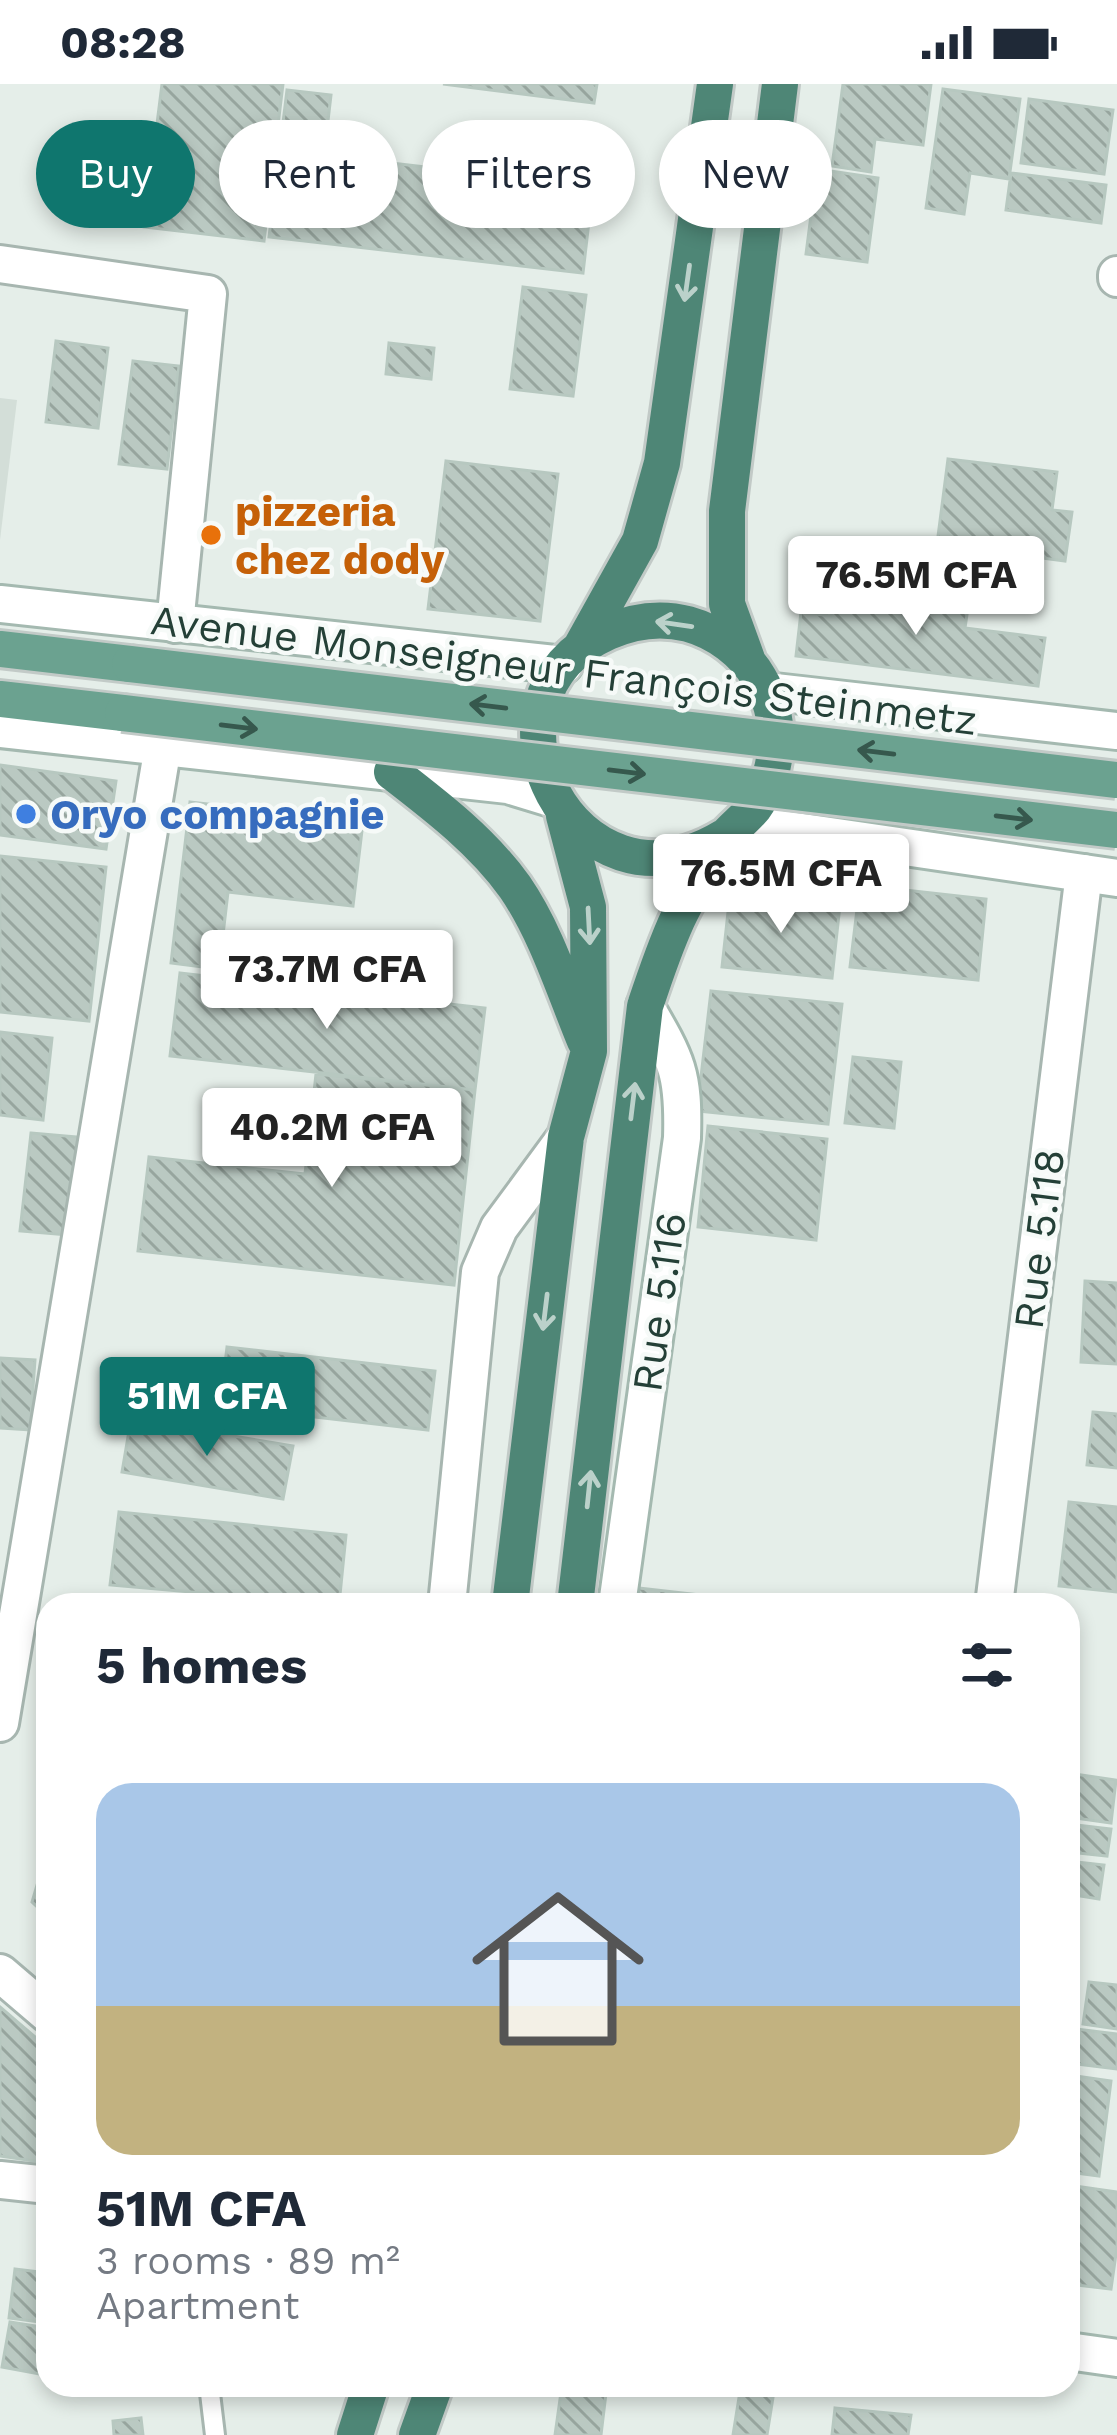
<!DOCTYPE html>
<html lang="en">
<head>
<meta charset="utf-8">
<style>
  body { margin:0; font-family:"Work Sans",sans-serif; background:#f2f2f3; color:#1f2937; height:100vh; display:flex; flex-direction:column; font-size:45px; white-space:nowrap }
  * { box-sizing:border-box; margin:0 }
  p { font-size:39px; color:#747a83 }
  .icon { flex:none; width:66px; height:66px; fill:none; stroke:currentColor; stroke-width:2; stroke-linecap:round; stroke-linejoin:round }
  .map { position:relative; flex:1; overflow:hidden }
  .drawer { position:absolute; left:36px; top:1509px; width:1044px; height:804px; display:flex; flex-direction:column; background:#fff; border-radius:36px; box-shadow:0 6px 18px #0003 }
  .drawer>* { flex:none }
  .hud { position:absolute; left:36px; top:36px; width:1047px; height:108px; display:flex; gap:24px }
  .price { position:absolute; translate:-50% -102px; padding:0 27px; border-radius:12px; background:#fff; color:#222; font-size:39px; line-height:78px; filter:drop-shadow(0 3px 6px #0008) }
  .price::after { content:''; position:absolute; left:50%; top:72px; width:36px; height:27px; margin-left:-18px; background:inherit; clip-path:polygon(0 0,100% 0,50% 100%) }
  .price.on { background:#0f766e; color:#fff }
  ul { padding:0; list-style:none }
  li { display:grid; align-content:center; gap:24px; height:636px; padding:0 60px }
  li span { display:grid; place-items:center; height:372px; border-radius:36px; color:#555 }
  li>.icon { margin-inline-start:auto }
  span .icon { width:216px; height:216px; fill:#fffc; stroke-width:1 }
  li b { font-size:51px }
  h2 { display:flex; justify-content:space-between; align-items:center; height:144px; padding:0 60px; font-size:51px }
  .pill { padding:0 42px; border-radius:54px; background:#fff; box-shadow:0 6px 18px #0003; font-size:42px; line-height:108px }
  .pill.on { background:#0f766e; color:#fff }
  .status { display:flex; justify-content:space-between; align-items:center; height:84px; padding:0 60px; background:#fff; direction:ltr }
  .status svg { height:33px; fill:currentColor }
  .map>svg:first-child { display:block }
</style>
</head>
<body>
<div class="status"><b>08:28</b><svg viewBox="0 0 49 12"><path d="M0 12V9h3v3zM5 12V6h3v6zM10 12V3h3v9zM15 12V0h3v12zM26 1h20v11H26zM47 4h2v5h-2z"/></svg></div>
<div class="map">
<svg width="1117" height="2351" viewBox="0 0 1117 2351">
  <defs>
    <pattern id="building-back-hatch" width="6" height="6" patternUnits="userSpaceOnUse" patternTransform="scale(3)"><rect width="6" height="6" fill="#bac9c2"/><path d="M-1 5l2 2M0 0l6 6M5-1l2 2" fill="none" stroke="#97a59e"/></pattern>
  </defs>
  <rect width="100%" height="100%" fill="#e5eee9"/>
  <path fill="#d3ded8" d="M0,314L17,316L0,456Z"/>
  <path fill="url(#building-back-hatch)" stroke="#b7c8c0" stroke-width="3" d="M162,0H283L264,157L144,143Z
    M443,0H597L594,19Z
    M843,0H931L923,61L875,55L871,88L832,82Z
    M943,5L1020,15L1009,95L970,89L964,130L926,124Z
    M287,6L331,11L324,71L593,103L583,189L269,153Z
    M1029,15L1113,26L1104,90L1021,79Z
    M817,85L878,94L867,178L806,170Z
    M1011,89L1106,101L1101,139L1006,126Z
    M523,203L586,211L573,312L510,305Z
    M56,257L108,264L98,344L46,338Z
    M389,259L434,264L431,295L386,290Z
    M133,277L179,282L167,385L119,380Z
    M948,375L1057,388L1052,426L1072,428L1065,477L937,460Z
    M446,377L558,390L540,537L428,525Z
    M804,470L830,475L822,520L795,515Z
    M835,501L969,517L965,544L1045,554L1038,602L796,572L801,528L831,532Z
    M0,681L116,697L106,765L0,751Z
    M190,718L363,738L353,822L228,808L219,885L171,879Z
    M0,772L106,783L89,937L0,928Z
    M860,801L986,815L978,896L850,883Z
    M730,810L840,821L832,894L722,883Z
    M180,889L485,924L475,1006L170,972Z
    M711,907L842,920L828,1040L697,1027Z
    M0,948L52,954L43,1036L0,1031Z
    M853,973L901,978L894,1044L845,1039Z
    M316,990L475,1006L454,1201L138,1167L149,1073L305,1090Z
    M708,1042L827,1055L816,1156L698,1143Z
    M31,1049L78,1053L67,1151L20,1147Z
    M1085,1197L1117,1199V1280L1081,1278Z
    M227,1263L435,1287L428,1346L220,1322Z
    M0,1274L35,1276L30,1346L0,1344Z
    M1093,1328L1117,1330V1384L1087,1381Z
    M131,1335L293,1362L283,1415L122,1388Z
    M1069,1418L1117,1423V1508L1059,1502Z
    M119,1428L346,1451L339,1521L110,1501Z
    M630,1503L787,1521H628Z
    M1068,1689L1116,1696L1111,1739L1068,1733Z
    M1068,1740L1111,1745L1107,1772L1068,1768Z
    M48,1764V1833L32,1818Z
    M1068,1777L1104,1781L1099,1815L1068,1810Z
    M1089,1898L1117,1901V1945L1083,1940Z
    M0,1923L48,1964V2079L0,2072Z
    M1068,1944L1117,1950V1985L1068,1979Z
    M1069,1991L1111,1997L1099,2092L1068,2088Z
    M1068,2101L1117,2108V2163L1111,2205L1068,2200Z
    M15,2185L48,2189V2239L9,2234Z
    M10,2238L48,2244L45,2291L2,2283Z
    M562,2301H607L601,2351H555Z
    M741,2301H775L767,2351H733Z
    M835,2324L911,2331L908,2351H832Z
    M141,2334L143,2351H114L113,2337Z"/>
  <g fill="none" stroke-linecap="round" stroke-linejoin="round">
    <g stroke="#a7b6b0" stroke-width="24">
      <path id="service" d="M209,2301L215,2351"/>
    </g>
    <g stroke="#a7b6b0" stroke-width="42">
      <path id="minor" d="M0,180L208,210L175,540
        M1117,191V194
        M447,1521L480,1188L499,1144L566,1053
        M994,1521L1084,789
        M0,1639L163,662
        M0,1889L48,1930
        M0,2096L48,2101"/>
    </g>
    <g stroke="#a4b9b0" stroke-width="42">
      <path id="secondary" d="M0,520L564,581
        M766,607L1117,647
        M0,645L508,701L554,715
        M741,739L1117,794
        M617,1521L682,1054C684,989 677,977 645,922
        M1068,2267L1117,2274"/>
    </g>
    <g stroke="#c2cac7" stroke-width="42">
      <path id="primary" d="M0,565L130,580
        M0,615L123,629"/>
    </g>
    <g stroke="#c2cac7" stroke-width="42">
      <path id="trunk" d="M581,563L640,457L662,379L715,0
        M747,575L727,520V427L780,0
        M392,688C436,722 482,757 515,803C546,848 564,906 585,957
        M510,1521L566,1053L589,967L588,823L564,732
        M575,1521L645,922C656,890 666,858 681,828C693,805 706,778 722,757C731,745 744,736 754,724C781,686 783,634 759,594C744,568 717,548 688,540C661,533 633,537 608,548C458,615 574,844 724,753
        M355,2351L371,2301
        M417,2351L435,2301"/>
    </g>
    <use href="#service" stroke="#fff" stroke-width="18"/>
    <use href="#minor" stroke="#fff" stroke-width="36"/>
    <use href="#secondary" stroke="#fff" stroke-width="36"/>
    <use href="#primary" stroke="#6ba290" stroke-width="36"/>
    <use href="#trunk" stroke="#4e8676" stroke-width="36"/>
    <g stroke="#c2cac7" stroke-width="42" stroke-linecap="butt">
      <path id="primary-bridge" d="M130,580L1117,696
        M123,629L1117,746"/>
    </g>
    <use href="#primary-bridge" stroke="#6ba290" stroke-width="36"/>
  </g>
  <defs><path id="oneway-shaft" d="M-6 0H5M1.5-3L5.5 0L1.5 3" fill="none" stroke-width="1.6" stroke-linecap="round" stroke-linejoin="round" transform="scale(3)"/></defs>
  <g stroke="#bbd1ca">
    <use href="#oneway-shaft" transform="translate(687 199) rotate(98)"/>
    <use href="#oneway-shaft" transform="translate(674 540) rotate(-172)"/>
    <use href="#oneway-shaft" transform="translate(589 842) rotate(87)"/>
    <use href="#oneway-shaft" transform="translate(633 1017) rotate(-83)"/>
    <use href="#oneway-shaft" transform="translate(545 1228) rotate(97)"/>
    <use href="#oneway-shaft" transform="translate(589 1405) rotate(-84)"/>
  </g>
  <g stroke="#36584d">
    <use href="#oneway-shaft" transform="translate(488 622) rotate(-173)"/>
    <use href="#oneway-shaft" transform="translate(239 643) rotate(7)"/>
    <use href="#oneway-shaft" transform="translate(876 668) rotate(-173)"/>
    <use href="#oneway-shaft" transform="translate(627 688) rotate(7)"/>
    <use href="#oneway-shaft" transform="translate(1014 734) rotate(7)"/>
  </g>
  <circle fill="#e8710a" stroke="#f6faf8" stroke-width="4.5" cx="211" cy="451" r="12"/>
  <circle fill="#3f7fe0" stroke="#f6faf8" stroke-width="4.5" cx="26" cy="730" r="12"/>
  <g text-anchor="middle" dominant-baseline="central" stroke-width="9" stroke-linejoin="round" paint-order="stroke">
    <g font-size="42" font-weight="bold" fill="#c56008" stroke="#f6faf8" text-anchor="start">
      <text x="235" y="427">pizzeria<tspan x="235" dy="48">chez dody</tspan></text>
    </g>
    <g font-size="42" fill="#244037" stroke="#f6faf8">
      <text transform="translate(564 586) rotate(7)">Avenue Monseigneur François Steinmetz</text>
      <text transform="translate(1039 1155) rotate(-83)">Rue 5.118</text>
      <text transform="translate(659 1218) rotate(-82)">Rue 5.116</text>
    </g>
    <g font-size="42" font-weight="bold" fill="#366cbe" stroke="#f6faf8" text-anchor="start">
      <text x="50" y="730">Oryo compagnie</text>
    </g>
  </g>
</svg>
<b class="price" style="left:916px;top:554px">76.5M CFA</b>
<b class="price" style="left:781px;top:852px">76.5M CFA</b>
<b class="price" style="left:327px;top:948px">73.7M CFA</b>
<b class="price" style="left:332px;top:1106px">40.2M CFA</b>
<b class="price on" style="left:207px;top:1375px">51M CFA</b>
<div class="hud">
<a class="pill on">Buy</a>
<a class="pill">Rent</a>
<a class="pill">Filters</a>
<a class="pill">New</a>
</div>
<section class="drawer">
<h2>5 homes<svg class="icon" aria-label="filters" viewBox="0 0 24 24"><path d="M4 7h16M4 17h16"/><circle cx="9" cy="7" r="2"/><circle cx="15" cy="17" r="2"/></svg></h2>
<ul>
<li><span style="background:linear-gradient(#a9c7e8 60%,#c2b280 0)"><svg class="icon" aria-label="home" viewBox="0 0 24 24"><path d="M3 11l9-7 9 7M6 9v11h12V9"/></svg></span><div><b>51M CFA</b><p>3 rooms · 89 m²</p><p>Apartment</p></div></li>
</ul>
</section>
</div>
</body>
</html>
